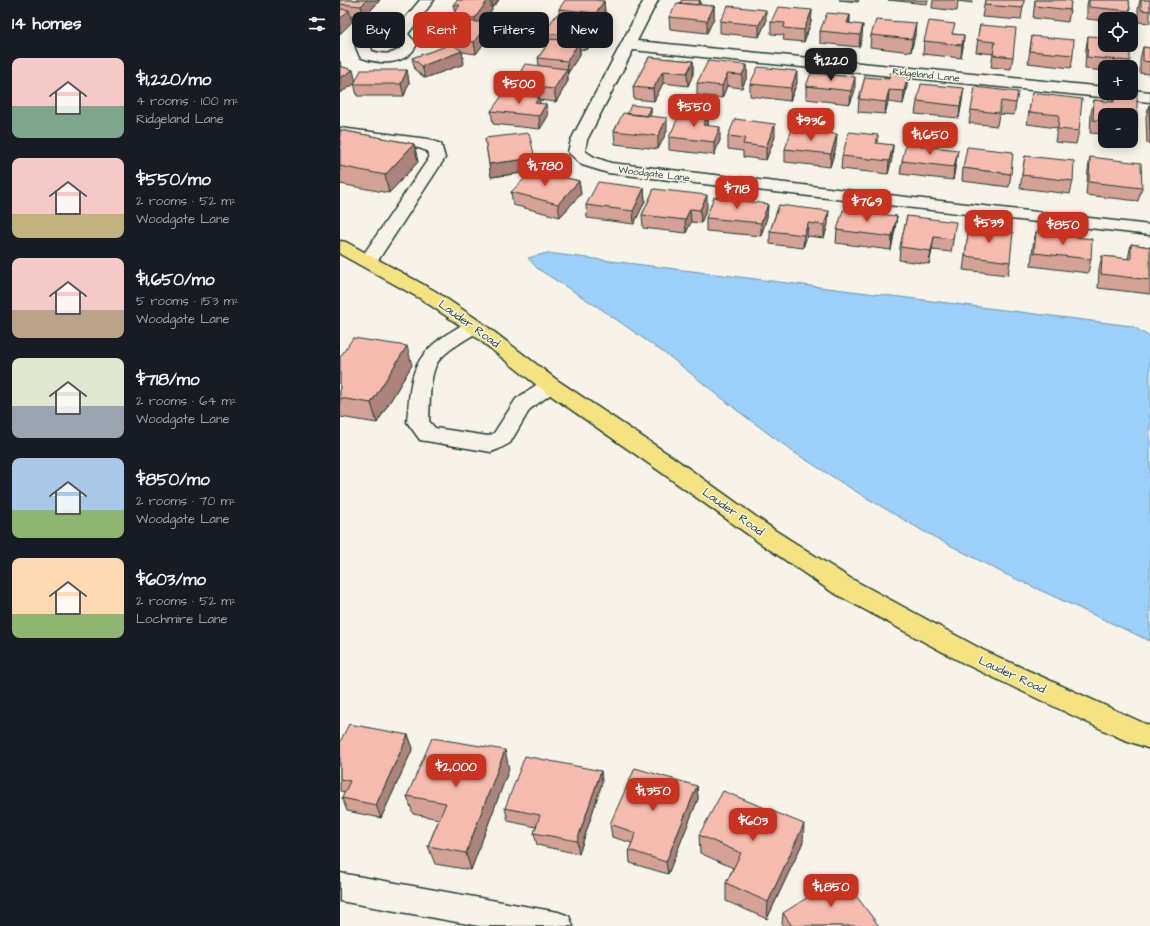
<!DOCTYPE html>
<html lang="en">
<head>
<meta charset="utf-8">
<style>
  body { margin:0; font-family:"Architects Daughter",sans-serif; background:#20242c; color:#f1f3f6; height:100vh; display:flex; flex-direction:column; font-size:15px; white-space:nowrap }
  * { box-sizing:border-box; margin:0 }
  p { font-size:13px; color:#9ea1a6 }
  .icon { flex:none; width:22px; height:22px; fill:none; stroke:currentColor; stroke-width:2; stroke-linecap:round; stroke-linejoin:round }
  .map { position:relative; flex:1; overflow:hidden }
  .drawer { display:flex; flex-direction:column; background:#171b24; width:340px }
  .drawer>* { flex:none }
  .banner { position:absolute; left:12px; top:12px; width:380px; height:36px; display:flex; gap:8px }
  .controls { position:absolute; left:758px; top:12px; display:grid; gap:8px }
  .controls a { display:grid; place-items:center; width:40px; height:40px; border-radius:8px; background:#171b24; box-shadow:0 2px 10px #0003; font-size:20px }
  .price { position:absolute; translate:-50% -34px; padding:0 9px; border-radius:8px; background:#c8321e; color:#fff; font-size:13px; line-height:26px; filter:drop-shadow(0 1px 2px #0008) }
  .price::after { content:''; position:absolute; left:50%; top:24px; width:12px; height:9px; margin-left:-6px; background:inherit; clip-path:polygon(0 0,100% 0,50% 100%) }
  .price.selected { background:#222; color:#fff }
  ul { padding:0; list-style:none }
  li { display:flex; align-items:center; gap:12px; height:100px; padding:0 12px }
  li span { display:grid; place-items:center; flex:none; width:112px; height:80px; border-radius:8px; color:#555 }
  li>.icon { margin-inline-start:auto }
  span .icon { width:48px; height:48px; fill:#fffc; stroke-width:1 }
  li b { font-size:17px }
  h2 { display:flex; justify-content:space-between; align-items:center; height:48px; padding:0 12px; font-size:17px }
  .chip { padding:0 14px; border-radius:8px; background:#171b24; box-shadow:0 2px 10px #0003; font-size:14px; line-height:36px }
  .chip.selected { background:#c8321e; color:#fff }
  main { display:flex; flex:1; min-height:0 }
  .map>svg:first-child { display:block }
</style>
</head>
<body>
<main>
<section class="drawer">
<h2>14 homes<svg class="icon" aria-label="filters" viewBox="0 0 24 24"><path d="M4 7h16M4 17h16"/><circle cx="9" cy="7" r="2"/><circle cx="15" cy="17" r="2"/></svg></h2>
<ul>
<li><span style="background:linear-gradient(#f6c9c9 60%,#7fa58c 0)"><svg class="icon" aria-label="home" viewBox="0 0 24 24"><path d="M3 11l9-7 9 7M6 9v11h12V9"/></svg></span><div><b>$1,220/mo</b><p>4 rooms · 100 m²</p><p>Ridgeland Lane</p></div></li>
<li><span style="background:linear-gradient(#f6c9c9 70%,#c2b280 0)"><svg class="icon" aria-label="home" viewBox="0 0 24 24"><path d="M3 11l9-7 9 7M6 9v11h12V9"/></svg></span><div><b>$550/mo</b><p>2 rooms · 52 m²</p><p>Woodgate Lane</p></div></li>
<li><span style="background:linear-gradient(#f6c9c9 65%,#b9a48a 0)"><svg class="icon" aria-label="home" viewBox="0 0 24 24"><path d="M3 11l9-7 9 7M6 9v11h12V9"/></svg></span><div><b>$1,650/mo</b><p>5 rooms · 153 m²</p><p>Woodgate Lane</p></div></li>
<li><span style="background:linear-gradient(#dfe7d0 60%,#9aa5b1 0)"><svg class="icon" aria-label="home" viewBox="0 0 24 24"><path d="M3 11l9-7 9 7M6 9v11h12V9"/></svg></span><div><b>$718/mo</b><p>2 rooms · 64 m²</p><p>Woodgate Lane</p></div></li>
<li><span style="background:linear-gradient(#a9c7e8 65%,#8fb573 0)"><svg class="icon" aria-label="home" viewBox="0 0 24 24"><path d="M3 11l9-7 9 7M6 9v11h12V9"/></svg></span><div><b>$850/mo</b><p>2 rooms · 70 m²</p><p>Woodgate Lane</p></div></li>
<li><span style="background:linear-gradient(#ffd9b3 70%,#8fb573 0)"><svg class="icon" aria-label="home" viewBox="0 0 24 24"><path d="M3 11l9-7 9 7M6 9v11h12V9"/></svg></span><div><b>$603/mo</b><p>2 rooms · 52 m²</p><p>Lochmire Lane</p></div></li>
</ul>
</section>
<div class="map">
<svg width="810" height="926" viewBox="0 0 810 926">
  <rect width="100%" height="100%" fill="#f7f3e8"/>
  <filter id="ink" filterUnits="userSpaceOnUse"><feTurbulence type="fractalNoise" baseFrequency=".025" numOctaves="2"/><feDisplacementMap in="SourceGraphic" scale="8" xChannelSelector="R" yChannelSelector="G"/><feConvolveMatrix kernelMatrix="1 2 1 2 8 2 1 2 1" color-interpolation-filters="sRGB"/></filter>
  <g filter="url(#ink)">
    <path fill="#9cd0fa" stroke="#6a95ab" d="M207,253L792,326L810,337V641L663,573L583,531L515,491L452,451L398,411L330,357L261,309L198,269L188,258Z"/>
    <g fill="none" stroke-linecap="round" stroke-linejoin="round">
      <g stroke="#1f3d34" stroke-width="3">
        <path id="minor" d="M80,0H94L68,34L77,44C67,66 40,65 20,57L16,47C24,34 39,32 53,33ZM44,41L60,42L62,45C57,55 42,55 32,51L31,47L37,43Z
          M304,0H318L297,41L765,87V93H791V90L810,92V102L293,50L247,140L245,151L254,157L271,163L810,225V235L268,173L242,165L228,152L231,140Z
          M0,128L88,139L101,144L105,158L35,265L28,267L21,265L19,261L89,158L87,151L79,148L0,138Z
          M134,320L141,322L144,326L141,330C128,339 103,351 96,365C89,381 90,404 89,421L95,428L148,436L154,433L176,399L203,380L210,378L217,380L220,385L217,390L190,409L170,443L159,449L151,452L80,440L67,422C71,381 69,359 107,334C116,329 124,322 134,320Z
          M0,873L218,912L229,916L233,926H139L0,901Z"/>
      </g>
      <g stroke="#1f3d34" stroke-width="3">
        <path id="major" d="M0,241L6,242L95,291L141,322L217,380L334,458L436,531L510,578L643,650L810,726V749L780,738L625,664L492,592L420,543L318,470L203,390L127,330L81,299L0,254Z"/>
      </g>
      <use href="#minor" fill="#f7f3e8" fill-rule="evenodd"/>
      <use href="#major" fill="#f5e382" fill-rule="evenodd"/>
    </g>
    <path fill="#d3a196" stroke="#1f3d34" d="M1,0H40L24,18L11,17L12,22L0,34V1Z
      M117,0H159L153,7H151L152,10L142,22L148,23L150,35L136,54L122,52L124,64L85,78L75,70L72,58L105,47L103,38L114,25L112,16L115,12L113,5Z
      M342,0H360V5L374,6V18L367,33L330,29L329,17Z
      M499,0H519L518,2Z
      M548,0H588L587,4Z
      M593,0H632V3L618,1L617,11L592,8Z
      M645,0H684L681,20L642,17Z
      M695,0H731L730,10L728,22L693,18Z
      M748,0H789L790,11L788,19H765V21L747,19V5Z
      M800,0H810V23L798,22V9Z
      M258,1H264L265,13L257,25L252,24L253,40L247,50L240,49V54L228,73V81L216,102L199,100L200,103L208,116L200,129L153,124L151,111L189,95L188,89L179,88L178,76L199,66L198,58L206,46H205L203,33L219,14V9Z
      M472,10L471,22L464,42L443,40L444,35L431,34V22Z
      M510,15V24L522,37L519,47L480,43V31Z
      M380,21L426,22L419,37L380,33Z
      M640,25L673,57L671,69L651,67L653,54L636,52Z
      M613,34L624,35L623,47L621,58L583,54L584,41Z
      M531,35H575L571,52L530,47Z
      M692,36L733,55L731,68L688,63Z
      M748,36L790,61L788,67H765V71L745,69L746,48Z
      M803,47L810,48V74L800,73V59Z
      M309,57L353,61V74L348,86L323,83L314,101L294,99L293,87Z
      M0,61L1,67L13,70L15,82L67,70L69,83L64,96H17L14,83L0,93Z
      M407,65V77L402,88L387,86L382,98L357,95V83Z
      M525,77L567,87L563,104L548,102L545,114L518,112L519,99Z
      M457,83L450,101L410,96V84Z
      M466,86L515,90L510,104L466,99Z
      M678,92L674,115L659,114L657,126L629,123L631,110Z
      M692,93L739,131L736,144L715,142L717,128L687,124Z
      M774,93H791L797,125L794,138L791,137V115H765V134L750,133L751,113L754,100L772,102Z
      M577,101H622L619,118L575,114Z
      M809,105H810V144L807,143L806,117Z
      M311,107V113L310,116L327,131L318,149L275,144L274,131L287,114Z
      M368,115V126L380,140L374,155L329,150V137Z
      M0,130L74,144L78,162L49,193L0,184Z
      M538,135L537,144L553,145L552,158L548,174L501,169L502,156Z
      M388,136L435,137L426,160L403,157V151L388,149Z
      M145,138L197,171L239,181L241,194L220,217L173,205L171,192L191,172L151,177Z
      M496,147L490,167L445,162V149Z
      M685,156L733,181L730,194L680,188Z
      M750,157L802,188L798,201L746,195L748,170Z
      M562,161L616,163L613,180L560,174Z
      M623,168L671,174L669,187L622,181Z
      M304,188L305,201L294,224L247,218L246,205Z
      M314,189L367,208L361,223L351,222L346,233L303,228L302,215Z
      M428,204L427,217L421,236L366,231V218Z
      M439,205L488,224L484,238L467,236L463,248L430,244V231Z
      M557,216L555,229L551,250L496,243L497,230Z
      M567,216L614,235L611,252L592,250L589,264L559,260L560,247Z
      M629,227L670,262L668,275L623,270Z
      M696,232L751,259L748,273L691,266L693,245Z
      M791,244L810,247V294L758,288L759,269L762,256L788,259Z
      M0,357L72,365L37,423L0,417Z
      M68,735L73,748L41,818L7,811L2,798L5,792L0,791V742Z
      M169,769L131,870L95,864L88,846L99,819L73,814L67,796Z
      M261,771L262,783L239,854L197,845L194,833L196,827L168,821L165,808Z
      M357,786L358,799L328,874L290,863L289,850L292,843L272,837L270,824Z
      M359,835L463,842L427,919L386,901V883L393,868L360,853Z
      M443,913L539,926H443L442,924Z"/>
    <path fill="#ac837a" stroke="#1f3d34" d="M27,0H40L24,18L21,6Z
      M148,0H150L152,10L136,30L135,18Z
      M152,0H159L153,7Z
      M360,0V5L355,7Z
      M264,1L265,13L257,25L256,13Z
      M374,6V18L367,33V21Z
      M9,10L12,22L0,34V19Z
      M426,10V22L419,37V25Z
      M472,10L471,22L464,42V30Z
      M510,15L509,27L507,23Z
      M251,17L253,40L247,50L245,27Z
      M148,23L150,35L136,54L134,42Z
      M576,23L575,35L571,52L572,39Z
      M523,25L522,37L519,47L520,35Z
      M624,35L623,47L621,58L622,45Z
      M239,42L240,54L228,73L227,61Z
      M122,51L124,64L85,78L82,66Z
      M353,61V74L348,86L347,73Z
      M407,65V77L402,88V75Z
      M227,69L228,81L216,102L214,89Z
      M13,70L16,83L0,93V78Z
      M67,70L69,83L64,96L61,84Z
      M323,71V83L314,101L313,89Z
      M457,71V83L450,101L451,88Z
      M387,74V86L382,98V86Z
      M568,74L567,87L563,104L564,91Z
      M515,77V90L510,104L511,91Z
      M624,88L622,101L619,118L620,106Z
      M549,90L548,102L545,114L546,102Z
      M199,97L201,109L195,103Z
      M206,104L208,116L200,129L199,116Z
      M311,107V113L306,124V118Z
      M368,115V128L363,125Z
      M327,118V131L318,149V136Z
      M435,124V137L426,160V147Z
      M380,127V140L374,155V142Z
      M497,134L496,147L490,167L491,154Z
      M74,144L78,162L49,193L45,175Z
      M553,145L552,158L548,174L549,161Z
      M618,150L616,163L613,180L614,167Z
      M195,158L197,171L151,177L149,164Z
      M239,181L241,194L220,217L218,204Z
      M304,188L305,201L294,224L293,211Z
      M367,195V208L361,223L360,210Z
      M428,204L427,217L421,236V223Z
      M350,209L351,222L346,233L345,220Z
      M489,211L488,224L484,238V225Z
      M557,216L555,229L551,250L552,237Z
      M468,223L467,236L463,248L464,235Z
      M594,237L592,250L589,264L591,251Z
      M67,346L72,365L37,423L31,403Z
      M68,735L73,748L41,818L36,805Z
      M165,750L169,769L131,870L126,853Z
      M261,771L262,783L239,854L237,841Z
      M357,786L358,799L328,874L326,862Z
      M464,824L463,842L427,919L428,902Z"/>
    <path fill="#f5bbae" stroke="#1f3d34" d="M1,0H27L21,6L0,4V1Z
      M117,0H148L135,18L112,16L120,5H113Z
      M225,0H254L264,1L256,13L219,9Z
      M342,0H360L357,5L340,3Z
      M645,0H684L683,8L644,5Z
      M695,0H731L730,10L695,6Z
      M749,0H789L790,11L749,7Z
      M801,0H810V11L801,10Z
      M337,3L374,6L367,21L329,17Z
      M388,6L426,10L419,25L380,21Z
      M438,7L472,10L464,30L444,28L445,23L431,22Z
      M0,9L9,10L0,19Z
      M487,13L510,15L507,23L523,25L520,35L480,31Z
      M217,14L251,17L245,27L252,28L246,38L203,33Z
      M118,20L148,23L134,42L103,38Z
      M536,20L576,23L572,39L531,35Z
      M589,21L615,24L612,34L624,35L622,45L584,41Z
      M640,25L676,28L673,57L653,55L655,42L637,40Z
      M692,36L734,40L733,55L690,51Z
      M748,36L765,37V45H774V49L790,51V61L747,57Z
      M211,39L239,42L227,61L198,58Z
      M112,44L122,51L82,66L72,58Z
      M803,47L810,48V62L803,61Z
      M309,57L353,61L347,73L323,71L313,89L293,87Z
      M368,61L407,65L402,75L387,74L382,86L357,83Z
      M185,64L227,69L214,89L187,86L193,77L178,76Z
      M0,66L13,70L0,78Z
      M418,67L457,71L451,88L410,84Z
      M21,70H67L61,84H14Z
      M471,73L515,77L511,91L466,86Z
      M550,73L568,74L564,91L549,90L546,102L519,99L525,77L549,79Z
      M581,84L624,88L620,106L577,101Z
      M635,87L678,92L676,103L661,101L659,113L631,110Z
      M791,92H797V125L791,124V115H765V121L753,120L754,100L774,102V93H791Z
      M164,93L199,97L195,103L206,104L199,116L151,111Z
      M692,93L742,99L739,131L718,129L719,115L689,112Z
      M291,105L311,107L307,116L287,114Z
      M809,105H810V131Z
      M341,112L368,115L363,125L380,127L374,142L329,137Z
      M283,113L327,118L318,136L274,131Z
      M395,119L435,124L426,147L403,144L405,138L388,136Z
      M452,129L497,134L491,154L445,149Z
      M0,130L74,144L45,175L0,166Z
      M509,132L538,135L536,143L553,145L549,161L502,156Z
      M189,133L195,158L149,164L145,138Z
      M566,144L618,150L614,167L562,161Z
      M627,147L673,152L671,174L623,168Z
      M685,156L734,161L733,181L682,175Z
      M750,157L801,163L802,188L749,182Z
      M193,170L239,181L218,204L171,192Z
      M258,182L304,188L293,211L246,205Z
      M314,189L367,195L360,210L350,209L345,220L302,215Z
      M374,197L428,204L421,223L366,218Z
      M439,205L489,211L484,225L468,223L464,235L430,231Z
      M503,210L557,216L552,237L497,230Z
      M567,216L616,222L613,239L594,237L591,251L560,247Z
      M629,227L673,232L670,262L625,256Z
      M696,232L752,239L751,259L694,253Z
      M791,244L810,247V280L761,274L762,256L791,259Z
      M13,338L67,346L31,403L0,398V357Z
      M9,724L68,735L36,805L2,798L10,781L0,779V742Z
      M92,738L165,750L126,853L88,846L106,803L67,796Z
      M185,756L261,771L237,841L194,833L200,815L165,808Z
      M295,768L357,786L326,862L289,850L296,833L270,824Z
      M383,791L464,824L428,902L386,883L401,853L359,835Z
      M501,876L539,926H452L443,913Z"/>
  </g>
  <g text-anchor="middle" dominant-baseline="central" stroke-width="3" stroke-linejoin="round" paint-order="stroke">
    <g font-size="10" fill="#1f3d34" stroke="#f7f3e8">
      <text transform="translate(586 75) rotate(6)">Ridgeland Lane</text>
      <text transform="translate(314 174) rotate(7)">Woodgate Lane</text>
    </g>
    <g font-size="12" fill="#1f3d34" stroke="#f7f3e8">
      <text transform="translate(129 324) rotate(36)">Lauder Road</text>
      <text transform="translate(393 512) rotate(36)">Lauder Road</text>
      <text transform="translate(672 675) rotate(25)">Lauder Road</text>
    </g>
  </g>
</svg>
<div class="controls">
<a><svg class="icon" aria-label="locate" viewBox="0 0 24 24"><circle cx="12" cy="12" r="6"/><path d="M12 2v4M12 18v4M2 12h4M18 12h4"/></svg></a>
<a>+</a>
<a>−</a>
</div>
<b class="price selected" style="left:491px;top:82px">$1,220</b>
<b class="price" style="left:179px;top:105px">$500</b>
<b class="price" style="left:354px;top:128px">$550</b>
<b class="price" style="left:471px;top:142px">$936</b>
<b class="price" style="left:590px;top:156px">$1,650</b>
<b class="price" style="left:205px;top:187px">$1,780</b>
<b class="price" style="left:397px;top:210px">$718</b>
<b class="price" style="left:527px;top:223px">$769</b>
<b class="price" style="left:649px;top:244px">$539</b>
<b class="price" style="left:723px;top:246px">$850</b>
<b class="price" style="left:116px;top:788px">$2,000</b>
<b class="price" style="left:313px;top:812px">$1,350</b>
<b class="price" style="left:413px;top:842px">$603</b>
<b class="price" style="left:491px;top:908px">$1,850</b>
<div class="banner">
<a class="chip">Buy</a>
<a class="chip selected">Rent</a>
<a class="chip">Filters</a>
<a class="chip">New</a>
</div>
</div>
</main>
</body>
</html>
